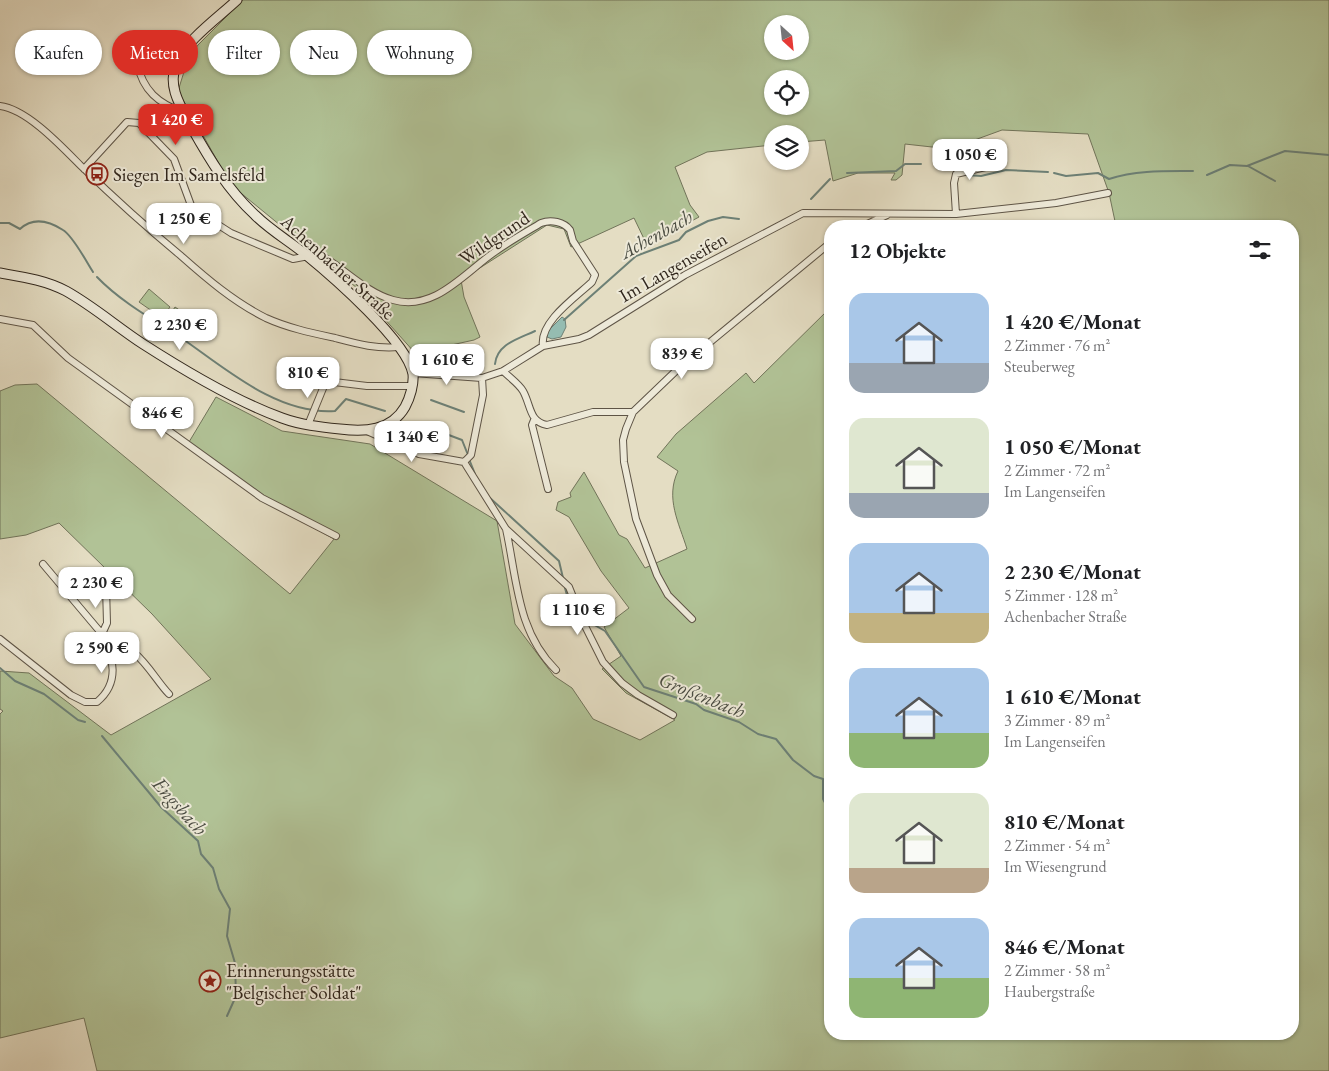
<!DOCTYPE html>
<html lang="de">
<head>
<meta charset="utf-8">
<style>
  body { margin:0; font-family:"EB Garamond",serif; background:#f2f2f2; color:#202124; height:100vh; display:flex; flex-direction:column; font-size:19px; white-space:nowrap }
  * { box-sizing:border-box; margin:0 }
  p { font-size:16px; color:#757577 }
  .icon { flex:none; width:28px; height:28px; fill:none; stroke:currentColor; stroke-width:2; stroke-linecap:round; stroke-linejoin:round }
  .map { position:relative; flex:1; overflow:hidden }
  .sheet { position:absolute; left:824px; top:220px; width:475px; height:820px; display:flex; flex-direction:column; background:#fff; border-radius:20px; box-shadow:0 1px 4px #0004 }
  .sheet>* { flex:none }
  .top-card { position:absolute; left:15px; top:30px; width:475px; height:45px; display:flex; gap:10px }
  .needle { width:32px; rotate:153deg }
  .controls { position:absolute; left:764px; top:15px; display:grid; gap:10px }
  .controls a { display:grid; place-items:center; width:45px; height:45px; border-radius:50%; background:#fff; box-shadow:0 1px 4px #0004; font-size:25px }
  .price { position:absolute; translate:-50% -42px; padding:0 11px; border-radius:10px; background:#fff; color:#222; font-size:16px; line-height:32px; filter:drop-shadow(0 1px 2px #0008) }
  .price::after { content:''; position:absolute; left:50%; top:30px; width:15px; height:11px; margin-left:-8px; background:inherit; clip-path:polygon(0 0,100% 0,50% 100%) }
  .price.on { background:#d93025; color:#fff }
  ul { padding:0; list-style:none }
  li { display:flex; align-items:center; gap:15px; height:125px; padding:0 25px }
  li span { display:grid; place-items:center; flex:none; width:140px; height:100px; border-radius:15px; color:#555 }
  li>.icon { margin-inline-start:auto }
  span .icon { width:60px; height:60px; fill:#fffc; stroke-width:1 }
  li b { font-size:21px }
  h2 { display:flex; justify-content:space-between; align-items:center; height:60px; padding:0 25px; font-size:21px }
  .tag { padding:0 18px; border-radius:22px; background:#fff; box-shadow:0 1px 4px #0004; font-size:18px; line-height:45px }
  .tag.on { background:#d93025; color:#fff }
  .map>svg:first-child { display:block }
</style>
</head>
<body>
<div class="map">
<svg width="1329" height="1071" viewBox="0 0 1329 1071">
  <rect width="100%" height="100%" fill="#e4ddc3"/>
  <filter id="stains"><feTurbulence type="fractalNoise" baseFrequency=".004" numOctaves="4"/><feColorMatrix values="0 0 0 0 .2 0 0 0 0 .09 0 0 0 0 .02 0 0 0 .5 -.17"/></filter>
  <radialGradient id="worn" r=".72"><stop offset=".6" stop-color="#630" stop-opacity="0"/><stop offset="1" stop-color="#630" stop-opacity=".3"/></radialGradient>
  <path fill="#b1c296" stroke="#71745a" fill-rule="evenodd" d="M243,0H1329V1071H97L84,1018L0,1038V714L3,711L0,709V671L29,673L111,735L211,679L152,614L59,523L26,535L0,539V391L15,385L37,384L290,594L334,539L255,495L189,442L216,397L282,431L370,444L497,521L515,624L554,676L572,688L593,719L640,740L675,720L626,693L602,669L621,656L604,627L629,608L601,571L569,517L556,510L558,502L571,497L570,493L584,472L619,535L627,539L645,568L687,549C679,523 665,498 678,471L657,457L676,434L746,373L754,383L830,308V1034H1292V226H1116L1109,193L1088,134L1002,130L950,149L905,144L902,175L896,180H891L895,173H858L833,181L825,140L800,142V134H772V145L707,152L675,167L690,205L699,217L647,245L634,218L571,247L564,229L547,225L461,280L464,297L480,337L474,340L415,353L357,288L231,185L178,91L188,59L198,45ZM772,24H800V51H772ZM772,79H800V106H772Z
    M149,289L170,307L162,318L139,302Z
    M175,307L200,324L191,336L167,320Z"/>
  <path fill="#95bcb1" stroke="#6d8076" d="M562,317L565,319L566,327L561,337L552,339L547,337L548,331Z"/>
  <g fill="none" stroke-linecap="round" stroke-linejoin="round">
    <path stroke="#6d8076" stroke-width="2" d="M1248,166L1275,181
      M847,173L896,171L905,164H921
      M1054,173L1066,176L1098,173L1109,179C1136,170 1165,171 1193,171
      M966,175L981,176L1006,170L1048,172
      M1207,175L1230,165L1247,166L1285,151L1329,155
      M811,199L830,179
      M0,223H9L20,229C33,217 49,221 63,230C73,236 86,261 93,272
      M97,277C120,301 152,319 180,337C225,368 277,415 335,411L346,399L385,411
      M564,320L636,256L679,240L686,232L708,221L723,217L739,219
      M495,364C497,344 518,339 535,331
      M431,400L464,412
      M417,423L462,440L468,455
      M469,459L475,474
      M490,498L559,561L563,578
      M565,588L570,606L577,612
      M584,619L605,631L644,687L696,704L704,710L739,722L758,734L776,739L793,760L814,776L823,779V799L830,812
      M0,668L15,681L44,694L78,720L85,722
      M102,736L161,807L198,841L201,854L213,868L219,889L230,909L227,936L235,963L236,996L227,1016"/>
    <g stroke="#5e5446" stroke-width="8">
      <path id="minor" d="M137,63C143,91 158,103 184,113
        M0,106C27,109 62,147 81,166C113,197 146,227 180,255C207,279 234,302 266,318C288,328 312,333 335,338C358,344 376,349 399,347
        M84,169L127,122L139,123L174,159L192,208
        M956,214L954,183L956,174L1002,163
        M863,226L887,215
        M150,229L176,211L192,208L231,233L293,259L319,254C344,268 365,292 393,300C435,312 465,272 496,251C510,241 526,232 541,223C551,219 564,222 570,230L573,241L595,275L592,282C576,297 539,322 543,346
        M0,319L33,325L68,358L262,498L336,536
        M503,371C509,377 519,384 523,391C531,405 529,422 547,425L593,412H633
        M413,373L482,378L503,371L543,346L579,339L589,335L685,275L803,213L956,214L1056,203L1108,193
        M534,420L532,425L548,489
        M308,425L326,381L367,386H412
        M367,431L419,454L464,462
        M464,462L506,529L569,587L583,622L603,662L622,683L638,695L673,715
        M464,462L471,455L483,395L482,378
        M506,529C517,579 517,632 556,670
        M692,619L668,595L657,575L636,519L624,462L623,440L626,429L633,412L680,367L830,243
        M102,634L107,623L106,587
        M0,639L71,695L85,702H97C120,683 114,658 102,634L43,564
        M108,646C135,638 153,678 169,694"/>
    </g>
    <g stroke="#31271d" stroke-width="11">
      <path id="secondary" d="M0,273C23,277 45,280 66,291C93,306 117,327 143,344C185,371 235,401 282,418C301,425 320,427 340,429C365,432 391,431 405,407C410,398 414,384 413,374C407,341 332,276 305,254C289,241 270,230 255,215C228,190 210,160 192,128C181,107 167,87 176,64C185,41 219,17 237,0"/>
    </g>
    <use href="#minor" stroke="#ede9d8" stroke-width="6"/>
    <use href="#secondary" stroke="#ede9d8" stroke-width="9"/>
  </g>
  <defs>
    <g id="bus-ring" transform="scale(1.125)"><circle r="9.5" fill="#ede9d8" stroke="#8f2418" stroke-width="1.5"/><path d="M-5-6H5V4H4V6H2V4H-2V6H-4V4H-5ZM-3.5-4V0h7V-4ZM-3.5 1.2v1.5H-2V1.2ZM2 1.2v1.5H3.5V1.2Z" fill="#8f2418"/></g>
    <g id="sight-ring" transform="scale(1.125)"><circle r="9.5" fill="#ede9d8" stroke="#8f2418" stroke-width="1.5"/><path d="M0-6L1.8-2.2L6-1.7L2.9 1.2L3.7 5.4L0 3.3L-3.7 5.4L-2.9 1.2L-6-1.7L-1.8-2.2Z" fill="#8f2418"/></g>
  </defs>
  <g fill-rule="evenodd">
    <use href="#bus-ring" x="97" y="174"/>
    <use href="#sight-ring" x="210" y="981"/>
  </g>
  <g text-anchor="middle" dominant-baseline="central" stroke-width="4" stroke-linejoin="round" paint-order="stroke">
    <g font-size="19" fill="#31271d" stroke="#ede9d8" text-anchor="start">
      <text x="113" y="174">Siegen Im Samelsfeld</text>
      <text x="226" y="970">Erinnerungsstätte<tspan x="226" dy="22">"Belgischer Soldat"</tspan></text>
    </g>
    <g font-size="19" fill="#31271d" stroke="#ede9d8">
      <text transform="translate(494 238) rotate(-34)">Wildgrund</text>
      <text transform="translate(338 267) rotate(42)">Achenbacher Straße</text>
      <text transform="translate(673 267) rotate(-30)">Im Langenseifen</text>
    </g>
    <g font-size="20" font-style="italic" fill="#4a4c42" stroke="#ede9d8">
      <text transform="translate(656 234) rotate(-29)">Achenbach</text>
      <text transform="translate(702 695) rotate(22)">Großenbach</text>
      <text transform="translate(180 806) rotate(48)">Engsbach</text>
    </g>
  </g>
  <rect width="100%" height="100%" filter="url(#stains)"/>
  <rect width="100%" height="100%" fill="url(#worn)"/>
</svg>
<div class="controls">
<a><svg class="needle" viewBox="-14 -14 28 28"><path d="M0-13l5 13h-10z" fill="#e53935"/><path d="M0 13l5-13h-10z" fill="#757577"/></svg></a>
<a><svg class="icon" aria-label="locate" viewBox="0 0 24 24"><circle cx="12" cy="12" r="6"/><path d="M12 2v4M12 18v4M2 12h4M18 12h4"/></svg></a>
<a><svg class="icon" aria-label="layers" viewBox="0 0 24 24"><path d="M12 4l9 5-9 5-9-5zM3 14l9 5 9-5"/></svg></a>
</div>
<b class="price on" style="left:176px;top:146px">1 420 €</b>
<b class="price" style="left:970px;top:181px">1 050 €</b>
<b class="price" style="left:184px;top:245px">1 250 €</b>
<b class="price" style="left:180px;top:351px">2 230 €</b>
<b class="price" style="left:682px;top:380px">839 €</b>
<b class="price" style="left:447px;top:386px">1 610 €</b>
<b class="price" style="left:308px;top:399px">810 €</b>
<b class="price" style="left:162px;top:439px">846 €</b>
<b class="price" style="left:412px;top:463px">1 340 €</b>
<b class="price" style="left:96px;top:609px">2 230 €</b>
<b class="price" style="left:578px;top:636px">1 110 €</b>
<b class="price" style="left:102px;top:674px">2 590 €</b>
<div class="top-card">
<a class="tag">Kaufen</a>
<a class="tag on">Mieten</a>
<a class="tag">Filter</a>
<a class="tag">Neu</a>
<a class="tag">Wohnung</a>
</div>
<section class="sheet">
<h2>12 Objekte<svg class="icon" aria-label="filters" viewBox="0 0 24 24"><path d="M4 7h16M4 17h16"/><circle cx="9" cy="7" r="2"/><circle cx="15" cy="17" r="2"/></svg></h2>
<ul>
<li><span style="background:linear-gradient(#a9c7e8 70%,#9aa5b1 0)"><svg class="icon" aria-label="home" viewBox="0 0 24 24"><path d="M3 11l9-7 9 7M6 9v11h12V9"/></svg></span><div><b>1 420 €/Monat</b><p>2 Zimmer · 76 m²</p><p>Steuberweg</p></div></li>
<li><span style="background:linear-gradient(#dfe7d0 75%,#9aa5b1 0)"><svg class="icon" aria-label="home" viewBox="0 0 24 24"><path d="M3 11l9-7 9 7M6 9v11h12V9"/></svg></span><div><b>1 050 €/Monat</b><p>2 Zimmer · 72 m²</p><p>Im Langenseifen</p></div></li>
<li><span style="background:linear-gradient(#a9c7e8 70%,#c2b280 0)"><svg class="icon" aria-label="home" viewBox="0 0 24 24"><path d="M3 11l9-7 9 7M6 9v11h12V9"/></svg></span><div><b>2 230 €/Monat</b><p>5 Zimmer · 128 m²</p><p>Achenbacher Straße</p></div></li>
<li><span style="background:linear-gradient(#a9c7e8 65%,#8fb573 0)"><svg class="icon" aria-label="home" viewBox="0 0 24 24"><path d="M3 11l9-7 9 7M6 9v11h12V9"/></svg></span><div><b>1 610 €/Monat</b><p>3 Zimmer · 89 m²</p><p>Im Langenseifen</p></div></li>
<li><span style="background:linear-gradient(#dfe7d0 75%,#b9a48a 0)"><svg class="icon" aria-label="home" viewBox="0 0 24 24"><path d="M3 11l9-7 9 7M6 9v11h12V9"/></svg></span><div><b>810 €/Monat</b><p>2 Zimmer · 54 m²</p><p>Im Wiesengrund</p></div></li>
<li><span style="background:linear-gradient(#a9c7e8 60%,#8fb573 0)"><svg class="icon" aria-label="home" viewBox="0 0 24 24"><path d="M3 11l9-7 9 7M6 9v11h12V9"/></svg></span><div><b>846 €/Monat</b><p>2 Zimmer · 58 m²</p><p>Haubergstraße</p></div></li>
</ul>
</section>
</div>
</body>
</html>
